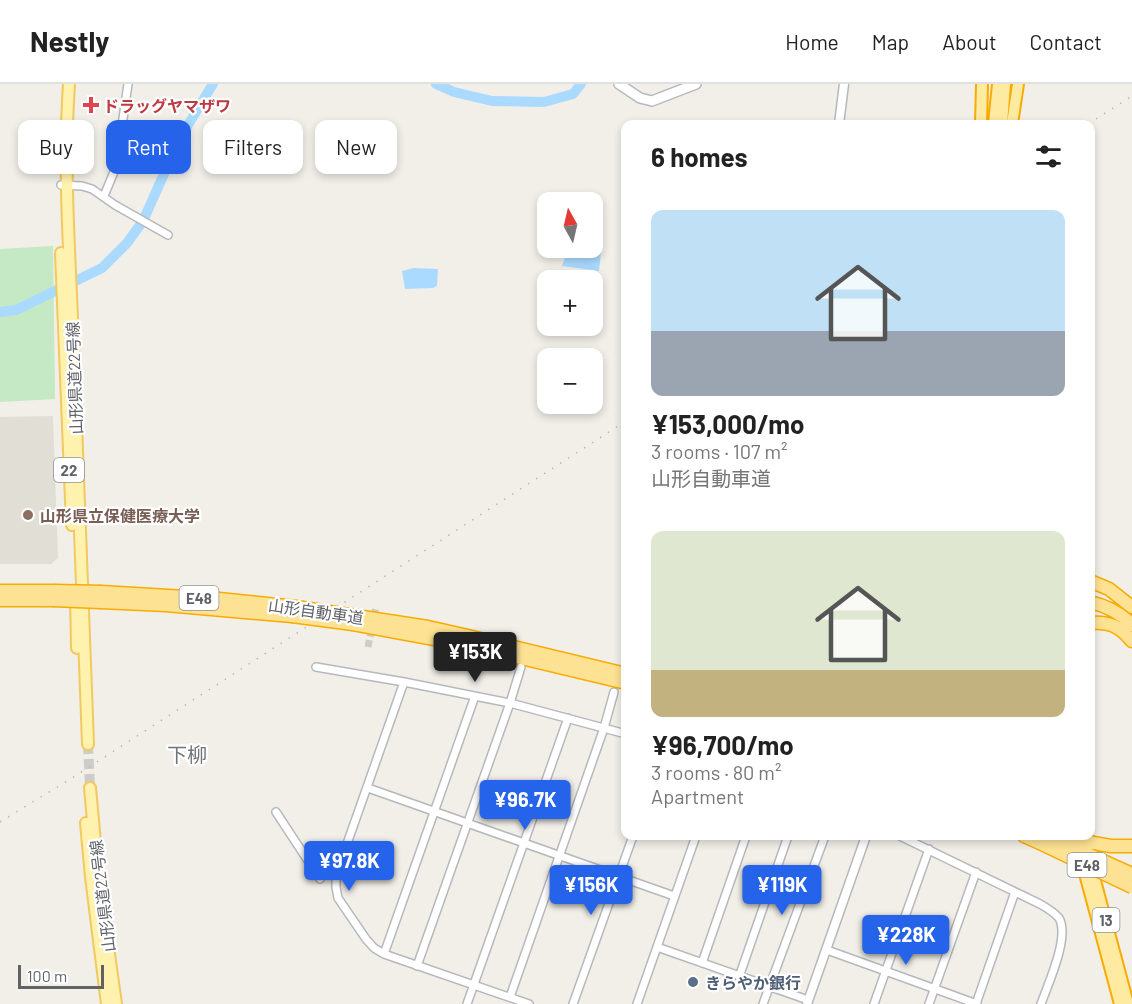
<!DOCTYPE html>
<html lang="en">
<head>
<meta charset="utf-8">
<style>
  body { margin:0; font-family:Barlow,"Noto Sans JP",sans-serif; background:#f2f2f2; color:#222; height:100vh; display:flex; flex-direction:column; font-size:22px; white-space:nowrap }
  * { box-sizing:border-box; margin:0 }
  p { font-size:20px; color:#767676 }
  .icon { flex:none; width:33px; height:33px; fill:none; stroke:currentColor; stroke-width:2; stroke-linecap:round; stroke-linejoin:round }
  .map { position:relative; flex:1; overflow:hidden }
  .sheet { position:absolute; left:621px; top:36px; width:474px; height:720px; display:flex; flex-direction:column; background:#fff; border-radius:12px; box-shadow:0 3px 9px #0003 }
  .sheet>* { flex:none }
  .hud { position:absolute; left:18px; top:36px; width:513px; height:54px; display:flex; gap:12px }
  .needle { width:39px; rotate:352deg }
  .controls { position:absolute; left:537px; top:108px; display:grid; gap:12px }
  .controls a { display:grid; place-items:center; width:66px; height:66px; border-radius:12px; background:#fff; box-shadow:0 3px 9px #0003; font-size:30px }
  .scale { position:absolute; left:18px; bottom:15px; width:86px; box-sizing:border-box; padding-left:6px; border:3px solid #5f6368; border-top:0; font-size:16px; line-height:21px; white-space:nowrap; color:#5f6368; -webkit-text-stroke:4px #fff; paint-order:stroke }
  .price { position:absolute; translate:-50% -51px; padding:0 14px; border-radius:6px; background:#2563eb; color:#fff; font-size:20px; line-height:39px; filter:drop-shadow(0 2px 3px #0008) }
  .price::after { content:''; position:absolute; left:50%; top:36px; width:18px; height:14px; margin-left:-9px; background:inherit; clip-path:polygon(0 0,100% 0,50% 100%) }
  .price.active { background:#222; color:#fff }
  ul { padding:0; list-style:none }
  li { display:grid; align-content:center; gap:12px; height:318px; padding:0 30px }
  li span { display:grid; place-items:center; height:186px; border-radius:12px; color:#555 }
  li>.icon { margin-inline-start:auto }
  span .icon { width:108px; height:108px; fill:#fffc; stroke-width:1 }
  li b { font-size:26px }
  h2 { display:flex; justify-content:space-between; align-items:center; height:72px; padding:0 30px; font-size:26px }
  .chip { padding:0 21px; border-radius:12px; background:#fff; box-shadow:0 3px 9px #0003; font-size:21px; line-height:54px }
  .chip.active { background:#2563eb; color:#fff }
  header { display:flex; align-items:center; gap:36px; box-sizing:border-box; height:84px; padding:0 30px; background:#fff; border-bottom:2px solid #e0e0e0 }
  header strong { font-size:28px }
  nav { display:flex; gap:33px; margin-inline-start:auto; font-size:21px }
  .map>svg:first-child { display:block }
</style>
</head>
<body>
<header>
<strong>Nestly</strong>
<nav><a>Home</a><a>Map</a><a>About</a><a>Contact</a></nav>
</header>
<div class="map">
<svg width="1132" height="920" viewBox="0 0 1132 920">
  <rect width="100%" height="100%" fill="#f1efe8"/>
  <path fill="#e1ded6" d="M53,332L58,474L51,480H0V333Z"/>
  <path fill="#c5e8c5" d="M53,162L55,315L0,318V165Z"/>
  <path fill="#aadaff" d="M568,165L601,169L599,187L562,182Z
    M414,184L438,185L437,202L433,204L405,205L402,187Z"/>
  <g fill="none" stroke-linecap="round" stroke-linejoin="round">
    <path stroke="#aadaff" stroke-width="10" d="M436,0L454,8L492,17L544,18L573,10L581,0
      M0,228L16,226L102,184L127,159L143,137L180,54L213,0"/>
    <path stroke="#ccccc8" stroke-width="7" stroke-dasharray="7 3.5" stroke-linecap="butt" d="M368,563L376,523"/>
    <path stroke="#ccccc8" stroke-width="10" stroke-dasharray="10 5" stroke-linecap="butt" d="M88,660L90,704"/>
    <g stroke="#b5b8bc" stroke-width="10">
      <path id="minor" d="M61,101L82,102L92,105L115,121L168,151
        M104,112L116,83L128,0
        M316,583L404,598L510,619L626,650
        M404,598L336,791V803L338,814L366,855L374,864L384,870L529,920
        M368,704L674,812
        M276,728L320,795
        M900,752L1040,820C1047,824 1054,828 1059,834C1070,853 1048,900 1041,920
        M657,863L808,916
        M827,866L977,920
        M384,870L475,612
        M702,879L746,752
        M417,882L510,619L521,583
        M739,893L788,752
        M510,913L604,644L614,608
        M467,920L568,634
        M573,920L633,752
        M637,920L696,752
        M763,920L825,752
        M874,920L929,765
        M929,920L976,788
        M976,920L1015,808"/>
    </g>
    <g stroke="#b5b8bc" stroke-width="11">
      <path id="tertiary" d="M839,40L844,0
        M807,920L866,752"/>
    </g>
    <g stroke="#b6babf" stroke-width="12">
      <path id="secondary" d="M619,0L640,14L652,17L696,0"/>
    </g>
    <g stroke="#f2c960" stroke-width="14">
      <path id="primary" d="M69,0C63,86 70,173 73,260C78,393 83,527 88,660
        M61,169L72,441
        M76,511L77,564
        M90,704L98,791L116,920
        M86,739L91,793L107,920"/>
    </g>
    <g stroke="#f9ab00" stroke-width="14">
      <path id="trunk" d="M981,40L982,0
        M994,40L998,0
        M1002,40L1005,0
        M1012,40L1018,0
        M1081,775L1120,920
        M1090,778L1128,920"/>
    </g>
    <g stroke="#f9ab00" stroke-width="15">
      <path id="motorway" d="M1090,497L1109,505L1132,523
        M0,507H55
        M101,508L219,515L296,523
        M0,516H53
        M101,518L166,521L292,532
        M1090,518C1107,522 1120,528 1132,541
        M356,532L428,543L468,552L626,590
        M1090,539C1110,537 1120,543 1132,557
        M353,540L467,561L626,599
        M1024,752L1042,760
        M1093,759L1111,762H1132"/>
    </g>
    <use href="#minor" stroke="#fff" stroke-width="7"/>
    <use href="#tertiary" stroke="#fff" stroke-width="8"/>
    <use href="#secondary" stroke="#fff" stroke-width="9"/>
    <use href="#primary" stroke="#fff2af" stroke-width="10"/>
    <use href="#trunk" stroke="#feeaa1" stroke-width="10"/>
    <use href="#motorway" stroke="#fde293" stroke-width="12"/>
    <path stroke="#b6b7b8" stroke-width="1.5" stroke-dasharray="1.5 8" stroke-linecap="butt" d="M1088,40L1132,12
      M0,738L72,694L626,337"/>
    <g stroke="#f9ab00" stroke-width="15" stroke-linecap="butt">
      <path id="motorway-bridge" d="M55,507L101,508
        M53,516L101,518
        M296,523L356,532
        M292,532L353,540
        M1048,752L1132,790
        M1074,752L1093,759
        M1042,760L1132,803"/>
    </g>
    <use href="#motorway-bridge" stroke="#fde293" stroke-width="12"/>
  </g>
  <path fill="#e0444e" stroke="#fff" stroke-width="2" d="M88 12h6v6h6v6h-6v6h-6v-6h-6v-6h6z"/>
  <circle fill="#8d6e63" stroke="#fff" stroke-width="2" cx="28" cy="431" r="6"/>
  <circle fill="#5c6f8a" stroke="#fff" stroke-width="2" cx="693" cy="898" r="6"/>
  <g text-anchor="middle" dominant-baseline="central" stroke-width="4.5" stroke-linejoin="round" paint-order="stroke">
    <g fill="#fff" stroke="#8f9295" stroke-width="1.5">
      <rect x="54" y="374" width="30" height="24" rx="4.5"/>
      <rect x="179.5" y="502" width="39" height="24" rx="4.5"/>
      <rect x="1067.5" y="769" width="39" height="24" rx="4.5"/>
      <rect x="1092.5" y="824" width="27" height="24" rx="4.5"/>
    </g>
    <g font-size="15" font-weight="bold" fill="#5f6368">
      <text x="69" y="386">22</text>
      <text x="199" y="514">E48</text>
      <text x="1087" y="781">E48</text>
      <text x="1106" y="836">13</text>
    </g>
    <g font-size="16" font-weight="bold" fill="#be3a42" stroke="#fff" text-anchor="start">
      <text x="103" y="21">ドラッグヤマザワ</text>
    </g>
    <g font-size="16" fill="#5f6368" stroke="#fff">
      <text transform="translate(74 294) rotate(-92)">山形県道22号線</text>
      <text transform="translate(316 527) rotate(8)">山形自動車道</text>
      <text transform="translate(102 812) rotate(-97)">山形県道22号線</text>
    </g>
    <g font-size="16" font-weight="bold" fill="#785e54" stroke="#fff" text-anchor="start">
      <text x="40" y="431">山形県立保健医療大学</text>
    </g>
    <g font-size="16" font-weight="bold" fill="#4e5e75" stroke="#fff" text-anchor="start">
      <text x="705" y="898">きらやか銀行</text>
    </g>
    <g font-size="20" fill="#70757a" stroke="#fff">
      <text x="187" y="670">下柳</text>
    </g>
  </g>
</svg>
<div class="controls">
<a><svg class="needle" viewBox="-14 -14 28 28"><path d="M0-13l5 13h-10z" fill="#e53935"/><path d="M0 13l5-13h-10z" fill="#767676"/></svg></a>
<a>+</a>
<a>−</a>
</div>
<div class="scale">100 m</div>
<b class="price active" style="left:475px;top:599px">¥153K</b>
<b class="price" style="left:525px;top:747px">¥96.7K</b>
<b class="price" style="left:349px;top:808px">¥97.8K</b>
<b class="price" style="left:591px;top:832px">¥156K</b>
<b class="price" style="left:782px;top:832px">¥119K</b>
<b class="price" style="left:906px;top:882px">¥228K</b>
<div class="hud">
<a class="chip">Buy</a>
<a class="chip active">Rent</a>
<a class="chip">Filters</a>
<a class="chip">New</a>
</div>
<section class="sheet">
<h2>6 homes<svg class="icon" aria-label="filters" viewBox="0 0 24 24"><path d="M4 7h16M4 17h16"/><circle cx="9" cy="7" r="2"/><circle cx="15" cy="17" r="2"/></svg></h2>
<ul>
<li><span style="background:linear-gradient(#bfe0f5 65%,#9aa5b1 0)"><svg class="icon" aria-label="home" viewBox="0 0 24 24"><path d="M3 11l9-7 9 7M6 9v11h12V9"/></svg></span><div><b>¥153,000/mo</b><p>3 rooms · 107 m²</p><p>山形自動車道</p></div></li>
<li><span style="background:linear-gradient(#dfe7d0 75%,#c2b280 0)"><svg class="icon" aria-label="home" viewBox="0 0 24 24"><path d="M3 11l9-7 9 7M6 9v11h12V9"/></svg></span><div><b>¥96,700/mo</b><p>3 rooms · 80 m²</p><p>Apartment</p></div></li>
</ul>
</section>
</div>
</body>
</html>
